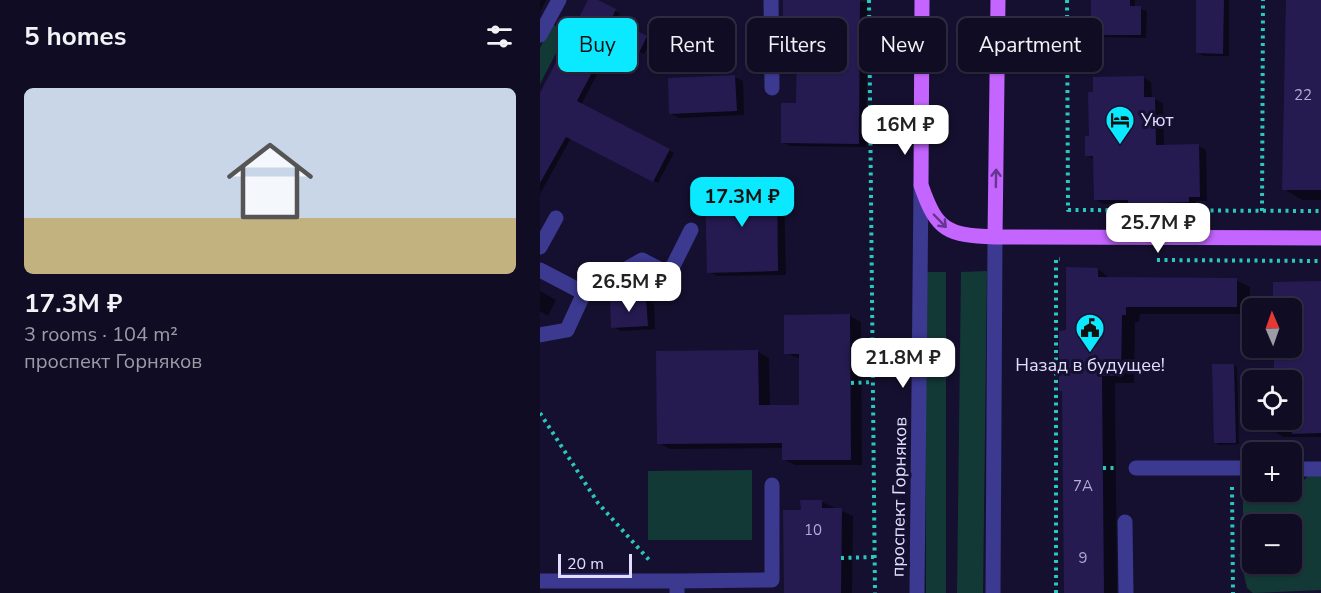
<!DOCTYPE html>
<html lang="en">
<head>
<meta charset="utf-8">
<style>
  body { margin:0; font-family:"Nunito Sans",sans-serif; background:#1e1a30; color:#f1f3f6; height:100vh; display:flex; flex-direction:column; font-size:22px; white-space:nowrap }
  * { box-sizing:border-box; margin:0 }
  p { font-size:20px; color:#9c9ba6 }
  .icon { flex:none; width:33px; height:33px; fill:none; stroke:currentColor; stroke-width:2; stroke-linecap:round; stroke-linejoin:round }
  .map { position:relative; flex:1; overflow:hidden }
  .side { display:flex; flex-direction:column; background:#100c23; width:540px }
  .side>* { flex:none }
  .banner { position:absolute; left:18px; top:18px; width:570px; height:54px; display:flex; gap:12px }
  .needle { width:39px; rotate:358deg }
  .buttons { position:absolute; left:702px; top:298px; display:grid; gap:12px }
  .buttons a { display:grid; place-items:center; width:60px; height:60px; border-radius:9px; background:#100c23; box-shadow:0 2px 4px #0004,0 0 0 2px #302c41; font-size:30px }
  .scale { position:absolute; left:18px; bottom:15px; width:74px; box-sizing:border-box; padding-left:6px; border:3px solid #e1deff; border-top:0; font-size:16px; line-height:21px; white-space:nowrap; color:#e1deff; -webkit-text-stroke:4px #15102f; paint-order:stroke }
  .price { position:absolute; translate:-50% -51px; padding:0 14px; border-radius:12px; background:#fff; color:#222; font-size:20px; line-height:39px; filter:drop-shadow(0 2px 3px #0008) }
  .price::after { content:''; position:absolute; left:50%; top:36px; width:18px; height:14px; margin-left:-9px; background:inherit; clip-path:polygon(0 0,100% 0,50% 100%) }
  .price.on { background:#0ae9ff; color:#111 }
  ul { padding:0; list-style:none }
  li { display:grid; align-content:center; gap:12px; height:318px; padding:0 24px }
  li span { display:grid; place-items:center; height:186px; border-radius:9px; color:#555 }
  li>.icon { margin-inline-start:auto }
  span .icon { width:108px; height:108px; fill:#fffc; stroke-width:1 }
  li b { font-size:26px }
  h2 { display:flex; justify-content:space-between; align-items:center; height:72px; padding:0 24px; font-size:26px }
  .pill { padding:0 21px; border-radius:9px; background:#100c23; box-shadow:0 2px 4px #0004,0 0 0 2px #302c41; font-size:21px; line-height:54px }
  .pill.on { background:#0ae9ff; color:#111 }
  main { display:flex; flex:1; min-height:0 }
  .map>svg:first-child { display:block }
</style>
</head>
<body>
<main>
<section class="side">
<h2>5 homes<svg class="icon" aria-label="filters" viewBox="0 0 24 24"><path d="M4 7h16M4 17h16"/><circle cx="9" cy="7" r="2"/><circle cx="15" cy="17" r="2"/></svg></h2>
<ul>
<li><span style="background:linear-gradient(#c9d6e8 70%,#c2b280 0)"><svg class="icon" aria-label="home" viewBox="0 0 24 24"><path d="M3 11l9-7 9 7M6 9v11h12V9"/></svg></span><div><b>17.3M ₽</b><p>3 rooms · 104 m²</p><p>проспект Горняков</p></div></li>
</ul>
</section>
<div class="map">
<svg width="781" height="593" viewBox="0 0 781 593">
  <rect width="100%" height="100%" fill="#15102f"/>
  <path fill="#133937" d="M12,24L27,32L0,84V48Z
    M447,271L443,593H417L421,272Z
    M385,272H406V593H386Z
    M212,470V540H108V471Z
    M771,473H781V590L713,593L707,588L699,554L712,553V564H752V525H712V529H703V498L715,492H752V488H756Z"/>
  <path fill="#0007" d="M0,0H6L0,12Z
    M50,0L80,13L76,22L111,40L104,54L75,40L41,105L134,153L118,183L31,138L0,194V96Z
    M245,0L328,2L326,147L250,146L242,142L258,105L259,41L244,37Z
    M553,0H595V7L607,11L606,38L558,37L552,34Z
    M658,0H689V56H664L658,53Z
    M748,0H781V200H762L744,189Z
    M195,77L203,81L204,115L139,118L131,114Z
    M603,77L611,82L612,98L623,103L624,146H659L666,150L667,201H656V206L597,208L589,203L563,204L555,199V160L547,155L550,138Z
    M236,186L244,190L246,275L177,276L169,272Z
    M527,269H558L571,279L696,280L710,287V314H600L599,322H595L594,383H575L577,593H525Z
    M781,283V437H744L736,433V420H752V381H736L735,348H752V309H735Z
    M0,291L16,300L8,316L0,311Z
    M106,299L114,304L115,329L81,331L73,327Z
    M310,316L321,322L322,465H255L243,459V448L130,449L119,443L218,352L229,358L230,407L261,406V359L246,353Z
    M694,365L697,367L699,444L679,445L675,443Z
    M282,502L313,516L312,593H245L262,511Z"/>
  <path fill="#251b51" d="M48,0H58L76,9L72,18L107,36L99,53L70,38L37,101L130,149L113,182L26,137L0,183V93Z
    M243,0H320L319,144L241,143V103H256L257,38H243Z
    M551,0H590V6H601V35H551Z
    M656,0H684L683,54L656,53Z
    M746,0H781V190H742Z
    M195,75L197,111L129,114L128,78Z
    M604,76V97H615L616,145L659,144L660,197H649V202L588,204V200H554L553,156H545V136H549L548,92H553V77Z
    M237,184L238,271L167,273L165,186Z
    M526,267L558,268V277L697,278V307H586V315H582L581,376H562L564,593H524L522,391H519V331L526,330Z
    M781,281V433L752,434V381H734V348H752V309H733V282Z
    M106,298L108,326L71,328L70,300Z
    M310,314L311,460H242V443L117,444L116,351L218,350L219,405H259V354H244V315Z
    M672,364H694L696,443H674Z
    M260,500H282V508H302L301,593H244L243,510H261Z"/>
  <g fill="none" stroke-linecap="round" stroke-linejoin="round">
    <path stroke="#29c8bd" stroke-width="4" stroke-dasharray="3 4.5" stroke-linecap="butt" d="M329,0L335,593
      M527,0L528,210L781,211
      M722,211L723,0
      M617,260L781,261
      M311,383L332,382
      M0,413L58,503L110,561
      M563,468H577
      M692,487L693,593
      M301,558L334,557
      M516,593V259H520"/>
    <path stroke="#3b3990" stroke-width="15" d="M231,0L232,88
      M0,35L19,0
      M0,247L16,218
      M0,270L44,293
      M0,335L27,330L44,293L102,260L129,274L151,230
      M596,468H712
      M752,469H781
      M585,522L586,593
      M0,581H137
      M137,593V581L232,580V485
      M377,593L381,185
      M453,593L455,237"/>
    <path stroke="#c465ff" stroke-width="15" d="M382,0L381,185C397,232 408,235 455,237L781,238
      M455,237L458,0"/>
  </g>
  <defs><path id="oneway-shaft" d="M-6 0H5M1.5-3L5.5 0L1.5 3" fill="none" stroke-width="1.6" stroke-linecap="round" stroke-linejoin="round" transform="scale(1.5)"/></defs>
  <g stroke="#64368d">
    <use href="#oneway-shaft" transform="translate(456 178) rotate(-89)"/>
    <use href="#oneway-shaft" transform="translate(400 221) rotate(46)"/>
  </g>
  <defs>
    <g id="hotel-pin" transform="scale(1.5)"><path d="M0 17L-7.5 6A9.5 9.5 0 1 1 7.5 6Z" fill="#0ae9ff" stroke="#15102f"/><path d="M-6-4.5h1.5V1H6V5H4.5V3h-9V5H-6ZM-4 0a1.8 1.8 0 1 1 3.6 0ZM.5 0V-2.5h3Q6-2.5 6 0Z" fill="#111"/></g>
    <g id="civic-pin" transform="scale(1.5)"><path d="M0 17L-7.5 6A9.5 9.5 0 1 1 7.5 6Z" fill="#0ae9ff" stroke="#15102f"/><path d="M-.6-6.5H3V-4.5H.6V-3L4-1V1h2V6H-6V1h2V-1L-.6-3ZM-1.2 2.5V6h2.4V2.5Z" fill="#111"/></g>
  </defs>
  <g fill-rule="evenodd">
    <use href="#hotel-pin" x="580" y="120"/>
    <use href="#civic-pin" x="550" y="328"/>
  </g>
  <g text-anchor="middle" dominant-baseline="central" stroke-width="6" stroke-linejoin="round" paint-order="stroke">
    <g font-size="15" fill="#b2add4">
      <text x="763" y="95">22</text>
      <text x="543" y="486">7А</text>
      <text x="273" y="530">10</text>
      <text x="543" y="558">9</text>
    </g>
    <g font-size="18" fill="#e1deff" stroke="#15102f" text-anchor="start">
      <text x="601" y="120">Уют</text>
      <text x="550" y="365" text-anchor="middle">Назад в будущее!</text>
    </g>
    <g font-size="18" fill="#e1deff" stroke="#15102f">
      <text transform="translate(359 497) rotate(-89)">проспект Горняков</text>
    </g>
  </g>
</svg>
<div class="buttons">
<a><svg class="needle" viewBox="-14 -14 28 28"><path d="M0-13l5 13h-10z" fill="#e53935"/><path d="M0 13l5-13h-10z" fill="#9c9ba6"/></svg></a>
<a><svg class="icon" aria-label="locate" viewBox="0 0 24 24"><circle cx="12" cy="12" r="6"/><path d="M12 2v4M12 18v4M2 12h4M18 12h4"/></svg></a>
<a>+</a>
<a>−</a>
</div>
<div class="scale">20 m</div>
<b class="price" style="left:365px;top:156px">16M ₽</b>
<b class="price on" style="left:202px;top:228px">17.3M ₽</b>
<b class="price" style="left:618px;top:254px">25.7M ₽</b>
<b class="price" style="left:89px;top:313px">26.5M ₽</b>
<b class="price" style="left:363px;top:389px">21.8M ₽</b>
<div class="banner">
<a class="pill on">Buy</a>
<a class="pill">Rent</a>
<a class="pill">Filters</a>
<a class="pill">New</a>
<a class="pill">Apartment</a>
</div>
</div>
</main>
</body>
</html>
